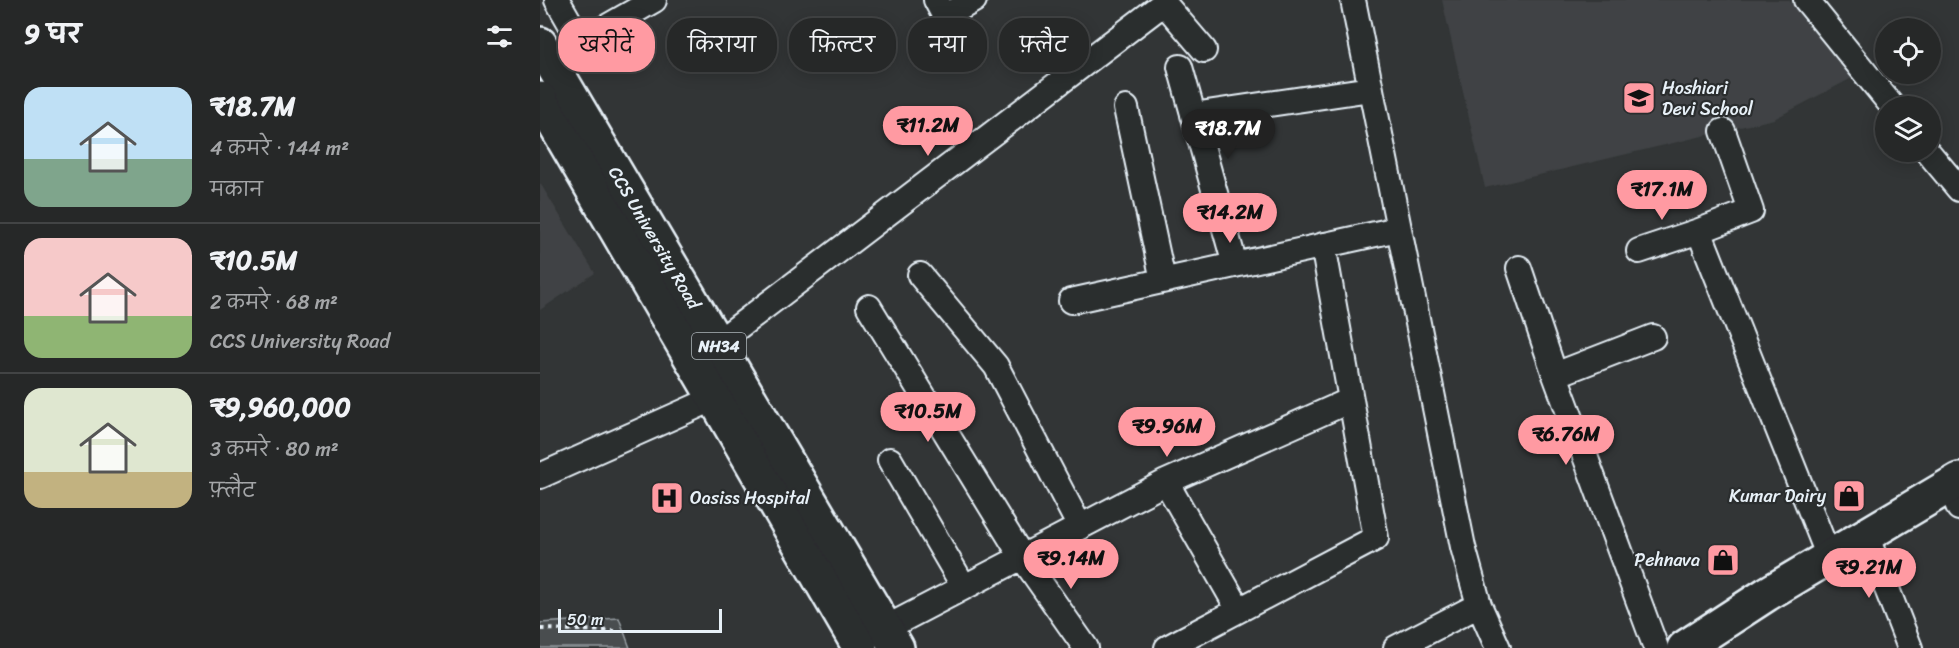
<!DOCTYPE html>
<html lang="hi">
<head>
<meta charset="utf-8">
<style>
  body { margin:0; font-family:Sriracha,"Playpen Sans Deva",sans-serif; background:#323434; color:#f1f3f6; height:100vh; display:flex; flex-direction:column; font-size:22px; white-space:nowrap }
  * { box-sizing:border-box; margin:0 }
  p { font-size:20px; color:#a4a6a8 }
  .icon { flex:none; width:33px; height:33px; fill:none; stroke:currentColor; stroke-width:2; stroke-linecap:round; stroke-linejoin:round }
  .map { position:relative; flex:1; overflow:hidden }
  .panel { display:flex; flex-direction:column; background:#262828; width:540px }
  .panel>* { flex:none }
  .banner { position:absolute; left:18px; top:18px; width:570px; height:54px; display:flex; gap:12px }
  .controls { position:absolute; left:1335px; top:18px; display:grid; gap:12px }
  .controls a { display:grid; place-items:center; width:66px; height:66px; border-radius:50%; background:#262828; box-shadow:0 3px 15px #0003,0 0 0 2px #424445; font-size:30px }
  .scale { position:absolute; left:18px; bottom:15px; width:164px; box-sizing:border-box; padding-left:6px; border:3px solid #e8f1f8; border-top:0; font-size:16px; line-height:21px; white-space:nowrap; color:#e8f1f8; -webkit-text-stroke:4px #2a2d2e; paint-order:stroke }
  .price { position:absolute; translate:-50% -51px; padding:0 14px; border-radius:21px; background:#ff9aa2; color:#111; font-size:20px; line-height:39px; filter:drop-shadow(0 2px 3px #0008) }
  .price::after { content:''; position:absolute; left:50%; top:36px; width:18px; height:14px; margin-left:-9px; background:inherit; clip-path:polygon(0 0,100% 0,50% 100%) }
  .price.active { background:#222; color:#fff }
  ul { padding:0; list-style:none }
  li { display:flex; align-items:center; gap:18px; height:150px; padding:0 24px }
  li+li { border-top:2px solid #424445 }
  li span { display:grid; place-items:center; flex:none; width:168px; height:120px; border-radius:18px; color:#555 }
  li>.icon { margin-inline-start:auto }
  span .icon { width:72px; height:72px; fill:#fffc; stroke-width:1 }
  li b { font-size:26px }
  h2 { display:flex; justify-content:space-between; align-items:center; height:72px; padding:0 24px; font-size:26px }
  .pill { padding:0 21px; border-radius:24px; background:#262828; box-shadow:0 3px 15px #0003,0 0 0 2px #424445; font-size:21px; line-height:54px }
  .pill.active { background:#ff9aa2; color:#111 }
  main { display:flex; flex:1; min-height:0 }
  .map>svg:first-child { display:block }
</style>
</head>
<body>
<main>
<section class="panel">
<h2>9 घर<svg class="icon" aria-label="filters" viewBox="0 0 24 24"><path d="M4 7h16M4 17h16"/><circle cx="9" cy="7" r="2"/><circle cx="15" cy="17" r="2"/></svg></h2>
<ul>
<li><span style="background:linear-gradient(#bfe0f5 60%,#7fa58c 0)"><svg class="icon" aria-label="home" viewBox="0 0 24 24"><path d="M3 11l9-7 9 7M6 9v11h12V9"/></svg></span><div><b>₹18.7M</b><p>4 कमरे · 144 m²</p><p>मकान</p></div></li>
<li><span style="background:linear-gradient(#f6c9c9 65%,#8fb573 0)"><svg class="icon" aria-label="home" viewBox="0 0 24 24"><path d="M3 11l9-7 9 7M6 9v11h12V9"/></svg></span><div><b>₹10.5M</b><p>2 कमरे · 68 m²</p><p>CCS University Road</p></div></li>
<li><span style="background:linear-gradient(#dfe7d0 70%,#c2b280 0)"><svg class="icon" aria-label="home" viewBox="0 0 24 24"><path d="M3 11l9-7 9 7M6 9v11h12V9"/></svg></span><div><b>₹9,960,000</b><p>3 कमरे · 80 m²</p><p>फ़्लैट</p></div></li>
</ul>
</section>
<div class="map">
<svg width="1419" height="648" viewBox="0 0 1419 648">
  <rect width="100%" height="100%" fill="#323536"/>
  <filter id="ink" filterUnits="userSpaceOnUse"><feTurbulence type="fractalNoise" baseFrequency=".0167" numOctaves="2"/><feDisplacementMap in="SourceGraphic" scale="12" xChannelSelector="R" yChannelSelector="G"/><feConvolveMatrix kernelMatrix="1 2 1 2 8 2 1 2 1" color-interpolation-filters="sRGB"/></filter>
  <g filter="url(#ink)">
    <path fill="#3f4244" d="M902,0H1249L1312,78L1234,119L945,188Z
      M0,183L55,273L0,310Z"/>
    <path fill="#494d4f" stroke="#989fa4" stroke-width="1.5" d="M79,618L90,648H0V623Z"/>
    <g fill="none" stroke-linecap="round" stroke-linejoin="round">
      <g stroke="#e8f1f8" stroke-width="28">
        <path id="street" d="M17,0L41,42
          M396,0L405,17L434,0
          M813,0L923,547L939,605L958,648
          M1266,0L1352,106
          M9,60L114,0
          M640,67L695,265
          M586,108L623,280
          M653,115L831,89
          M1183,131L1211,211L1159,231L1289,557
          M1388,152L1419,189
          M1099,251L1159,231
          M979,268L1015,375L1116,648
          M380,275L456,366L540,527
          M531,301L858,229
          M329,307L482,557L546,648
          M177,343L624,3L664,50
          M1015,375L1113,337
          M350,460L424,587
          M0,476L175,398
          M1410,486L1419,508
          M1326,535L1370,648
          M699,610L626,482L811,400
          M346,628L626,482
          M627,648L836,538L783,245
          M856,648L939,605"/>
      </g>
      <g stroke="#e8f1f8" stroke-width="38">
        <path id="secondary" d="M1144,648L1227,594L1419,480"/>
      </g>
      <g stroke="#e8f1f8" stroke-width="38">
        <g id="highway">
          <path id="s1" d="M0,44L357,648"/>
          <path d="M0,99L320,648"/>
        </g>
      </g>
      <path stroke="#e8f1f8" stroke-width="4" stroke-dasharray="4.5 4.5" stroke-linecap="butt" d="M0,629L75,631"/>
      <use href="#street" stroke="#2a2d2e" stroke-width="24"/>
      <use href="#secondary" stroke="#2a2d2e" stroke-width="33"/>
      <use href="#highway" stroke="#2a2d2e" stroke-width="33"/>
    </g>
  </g>
  <defs>
    <g id="school-square" transform="scale(1.725)"><rect x="-9" y="-9" width="18" height="18" rx="4" fill="#ff9aa2" stroke="#2a2d2e"/><path d="M0-5L7-2L0 1L-7-2ZM-4 1L0 2.5L4 1V4Q0 6-4 4Z" fill="#111"/></g>
    <g id="shop-square" transform="scale(1.725)"><rect x="-9" y="-9" width="18" height="18" rx="4" fill="#ff9aa2" stroke="#2a2d2e"/><path d="M-5-2.5h2.3a2.7 3.5 0 0 1 5.4 0H5L5.5 6h-11ZM-1.5-2.5h3a1.5 2.3 0 0 0-3 0Z" fill="#111"/></g>
    <g id="hospital-square" transform="scale(1.725)"><rect x="-9" y="-9" width="18" height="18" rx="4" fill="#ff9aa2" stroke="#2a2d2e"/><path d="M-5-5h3v3.5h4V-5h3V5h-3V1.5h-4V5h-3Z" fill="#111"/></g>
  </defs>
  <g fill-rule="evenodd">
    <use href="#school-square" x="1099" y="98"/>
    <use href="#shop-square" x="1309" y="496"/>
    <use href="#hospital-square" x="127" y="498"/>
    <use href="#shop-square" x="1183" y="560"/>
  </g>
  <g text-anchor="middle" dominant-baseline="central" stroke-width="4.5" stroke-linejoin="round" paint-order="stroke">
    <rect fill="#2a2d2e" stroke="#afb6bb" stroke-width="1.5" x="152" y="333" width="54" height="26" rx="4.5"/>
    <g font-size="16" font-weight="bold" fill="#e8f1f8">
      <text x="179" y="346">NH34</text>
    </g>
    <g font-size="18" fill="#e8f1f8" stroke="#2a2d2e" text-anchor="start">
      <text x="1122" y="88">Hoshiari<tspan x="1122" dy="21">Devi School</tspan></text>
      <text x="1286" y="496" text-anchor="end">Kumar Dairy</text>
      <text x="150" y="498">Oasiss Hospital</text>
      <text x="1160" y="560" text-anchor="end">Pehnava</text>
    </g>
    <g font-size="18" fill="#e8f1f8" stroke="#2a2d2e">
      <text stroke="none"><textPath href="#s1" startOffset="225">CCS University Road</textPath></text>
    </g>
  </g>
</svg>
<div class="controls">
<a><svg class="icon" aria-label="locate" viewBox="0 0 24 24"><circle cx="12" cy="12" r="6"/><path d="M12 2v4M12 18v4M2 12h4M18 12h4"/></svg></a>
<a><svg class="icon" aria-label="layers" viewBox="0 0 24 24"><path d="M12 4l9 5-9 5-9-5zM3 14l9 5 9-5"/></svg></a>
</div>
<div class="scale">50 m</div>
<b class="price" style="left:388px;top:157px">₹11.2M</b>
<b class="price active" style="left:688px;top:160px">₹18.7M</b>
<b class="price" style="left:1122px;top:221px">₹17.1M</b>
<b class="price" style="left:690px;top:244px">₹14.2M</b>
<b class="price" style="left:388px;top:443px">₹10.5M</b>
<b class="price" style="left:627px;top:458px">₹9.96M</b>
<b class="price" style="left:1026px;top:466px">₹6.76M</b>
<b class="price" style="left:531px;top:590px">₹9.14M</b>
<b class="price" style="left:1329px;top:599px">₹9.21M</b>
<div class="banner">
<a class="pill active">खरीदें</a>
<a class="pill">किराया</a>
<a class="pill">फ़िल्टर</a>
<a class="pill">नया</a>
<a class="pill">फ़्लैट</a>
</div>
</div>
</main>
</body>
</html>
